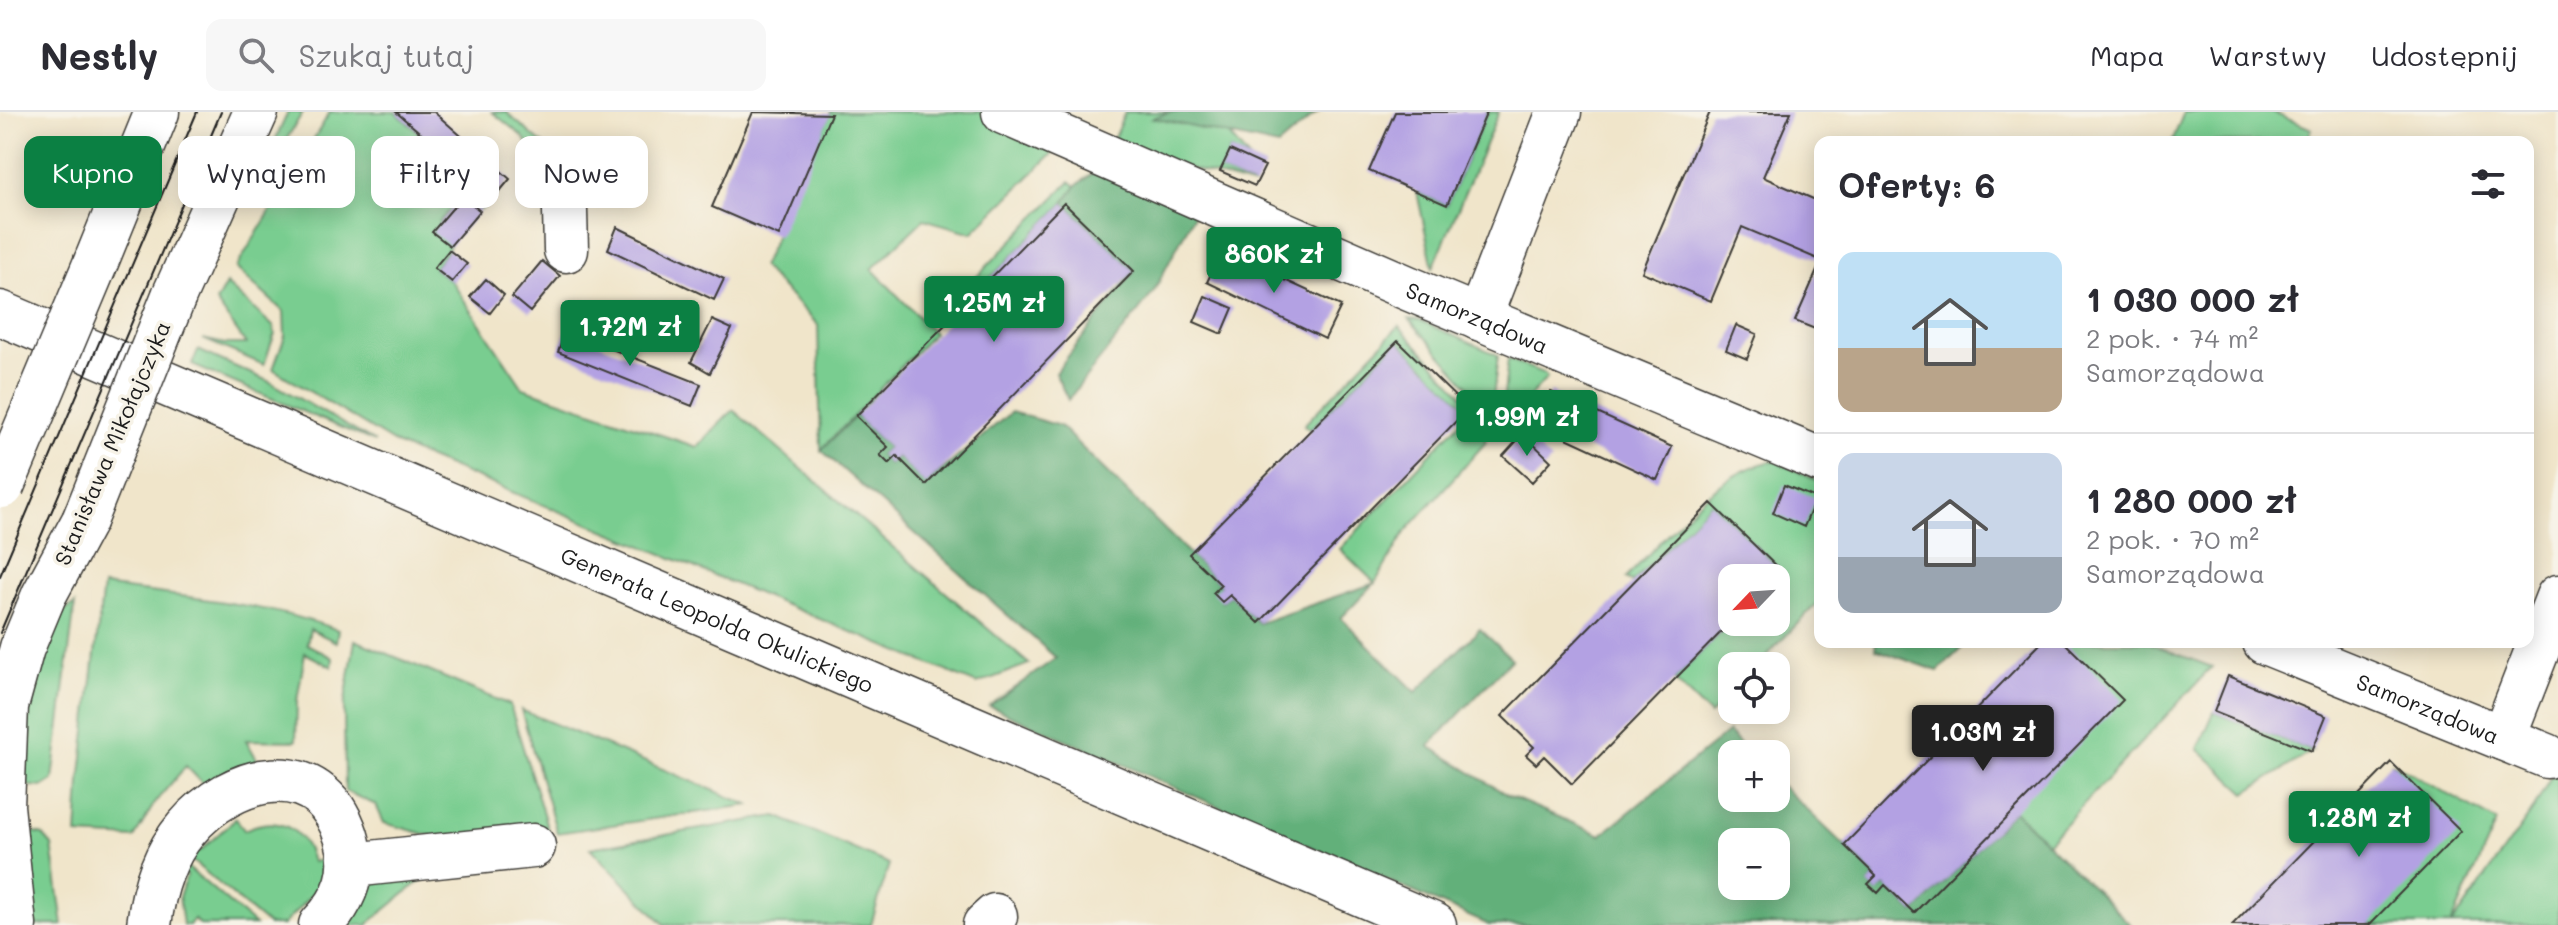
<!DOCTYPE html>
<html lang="pl">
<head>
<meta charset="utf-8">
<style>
  body { margin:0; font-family:Mali,sans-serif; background:#f7f7f7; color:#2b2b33; height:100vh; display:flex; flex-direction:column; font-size:30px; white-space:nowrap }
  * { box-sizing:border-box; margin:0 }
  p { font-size:26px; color:#7c7c81 }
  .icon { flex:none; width:44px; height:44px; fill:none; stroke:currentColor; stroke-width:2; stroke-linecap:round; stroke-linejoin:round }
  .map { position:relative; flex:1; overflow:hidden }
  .sheet { position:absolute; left:1814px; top:24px; width:720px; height:512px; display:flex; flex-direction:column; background:#fff; border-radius:16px; box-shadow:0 4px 20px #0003 }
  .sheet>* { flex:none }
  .top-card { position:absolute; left:24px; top:24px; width:760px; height:72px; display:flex; gap:16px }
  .needle { width:52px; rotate:245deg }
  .controls { position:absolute; left:1718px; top:452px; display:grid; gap:16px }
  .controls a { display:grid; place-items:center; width:72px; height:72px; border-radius:16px; background:#fff; box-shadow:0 4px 20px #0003; font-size:40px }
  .price { position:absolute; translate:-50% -68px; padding:0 18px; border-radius:8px; background:#0b8043; color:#fff; font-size:26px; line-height:52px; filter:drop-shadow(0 2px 4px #0008) }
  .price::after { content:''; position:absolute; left:50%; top:48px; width:24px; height:18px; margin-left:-12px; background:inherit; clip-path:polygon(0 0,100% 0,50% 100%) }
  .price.on { background:#222; color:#fff }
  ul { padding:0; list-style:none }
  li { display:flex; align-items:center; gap:24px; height:200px; padding:0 24px }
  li+li { border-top:2px solid #e1e1e2 }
  li span { display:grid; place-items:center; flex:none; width:224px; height:160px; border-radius:16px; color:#555 }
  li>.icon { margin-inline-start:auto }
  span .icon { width:96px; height:96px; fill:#fffc; stroke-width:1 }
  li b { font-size:34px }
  h2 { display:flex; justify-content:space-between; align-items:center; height:96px; padding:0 24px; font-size:34px }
  .chip { padding:0 28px; border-radius:16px; background:#fff; box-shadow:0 4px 20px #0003; font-size:28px; line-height:72px }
  .chip.on { background:#0b8043; color:#fff }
  header { display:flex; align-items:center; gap:48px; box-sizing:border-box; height:112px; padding:0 40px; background:#fff; border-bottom:2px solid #e1e1e2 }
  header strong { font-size:38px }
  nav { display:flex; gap:44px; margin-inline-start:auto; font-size:28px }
  .search { width:560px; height:72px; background:#f7f7f7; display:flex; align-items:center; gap:20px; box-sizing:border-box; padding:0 28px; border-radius:16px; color:#7c7c81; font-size:30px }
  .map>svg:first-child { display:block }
</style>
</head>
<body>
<header>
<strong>Nestly</strong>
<div class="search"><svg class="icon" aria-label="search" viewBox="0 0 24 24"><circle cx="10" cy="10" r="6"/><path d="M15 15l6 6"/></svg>Szukaj tutaj</div>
<nav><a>Mapa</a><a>Warstwy</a><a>Udostępnij</a></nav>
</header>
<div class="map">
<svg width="2558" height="813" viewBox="0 0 2558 813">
  <rect width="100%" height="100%" fill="#f7f3e8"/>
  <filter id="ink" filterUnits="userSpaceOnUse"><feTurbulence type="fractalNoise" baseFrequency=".0125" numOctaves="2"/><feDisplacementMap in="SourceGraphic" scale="16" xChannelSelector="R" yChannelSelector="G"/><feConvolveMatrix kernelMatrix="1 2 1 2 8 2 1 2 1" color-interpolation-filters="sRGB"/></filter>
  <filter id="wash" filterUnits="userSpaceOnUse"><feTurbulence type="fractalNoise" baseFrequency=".006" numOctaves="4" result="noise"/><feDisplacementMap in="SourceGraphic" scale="32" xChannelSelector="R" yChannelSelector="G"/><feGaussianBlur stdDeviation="1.8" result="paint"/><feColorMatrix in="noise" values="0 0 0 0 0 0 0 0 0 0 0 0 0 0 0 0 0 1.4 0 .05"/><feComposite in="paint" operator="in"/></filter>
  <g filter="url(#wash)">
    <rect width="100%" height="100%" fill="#f0e5ca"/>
    <path fill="#79cd90" stroke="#4a7456" stroke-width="2" d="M288,0H303L261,70L257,68Z
      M330,0H395L495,85L480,99L463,84L439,110L450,134L434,156L452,170L523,276L697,335L733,298L1029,552L977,572L398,333L273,257L285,224L284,200L236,156Z
      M492,0H506L561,48L539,46L522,24Z
      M831,0H984L1060,34L972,121L924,107L872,157L934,221L821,338L818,213L762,155Z
      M1125,0H1210L1249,47L1230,38L1221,59L1255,74L1110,35Z
      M1487,0H1499L1433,156L1417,80L1447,93Z
      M2184,0H2271L2312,17L2306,30H2172Z
      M1070,69L1076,74L1064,91L969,188L962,180Z
      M226,172L273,214L275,221L264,253L203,227L225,232H246L216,190Z
      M1409,207L1419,208L1498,243L1490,311L1480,287Z
      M1399,214L1474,295L1486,330L1406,419L1375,471L1340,437L1468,302V297L1398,229L1310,318L1304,313Z
      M198,238L270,270L375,330L192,253Z
      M1508,247L1545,262L1547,266L1500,317Z
      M1776,349L1820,370V488L1757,554H1732V580L1710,603L1674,568L1732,509L1776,510L1774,466L1781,459L1711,391L1632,471L1626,466C1666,426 1718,355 1776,349Z
      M103,474C181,485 263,490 338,518L336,530L310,517L307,532L333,546L332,555L305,541L297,589L296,629L246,628L262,656L209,678L186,654L156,689L134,726L77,723L80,670Z
      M75,492L53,668L42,675L18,673L24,604L50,509Z
      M355,528L510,593L549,721L435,725L384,711L376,693L345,679L344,595Z
      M2064,530H2146L2212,555L2047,731L2014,699Z
      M521,598L749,693L557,721Z
      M2214,600L2312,639L2246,681L2198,637Z
      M2391,650L2497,710L2451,813H2369Z
      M2558,651V813H2452L2535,695Z
      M776,704L889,752L871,813H665L590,736Z
      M236,706L244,718C277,702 303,715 312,750L326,747L320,774L283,813H268L184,742L190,732L200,739Z
      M18,717L43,723L52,733L63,813H33Z
      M180,749L255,813H200L194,807L189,813H183L179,785L187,763L176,758Z
      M442,751L367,813H336L361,775Z"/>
    <path fill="#62b07a" stroke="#3f664b" stroke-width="2" fill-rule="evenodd" d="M1170,0H1318L1278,34L1153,6Z
      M1102,54L1196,99L1153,181L1068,288L1055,261L1134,159L1064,91L1076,74Z
      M1011,300L1060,314L1221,473L1222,490L1230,483L1259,511L1375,471L1341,506L1416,580L1480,517L1512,547L1429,634L1509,684L1601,723L1728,620L1750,642H1732V686H1776V668L1876,764L1869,772L1877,780L1885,773L1914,801L2014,699L2131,813H1489L989,594L1056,546L821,338L856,304L888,335L880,343L889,352L897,344L926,372ZM1732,730H1776V774H1732Z
      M1876,530H1968L1938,559L1875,537Z"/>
    <g id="blocks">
      <path fill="#b3a1e3" d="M396,0H434L510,67L495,85Z
        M753,0L831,2L779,124L712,95Z
        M1395,0H1487L1447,93L1369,59Z
        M1710,0H1791L1763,65L1820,90V148L1742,115L1711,189L1642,160Z
        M402,26L403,48L380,50L379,28Z
        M1230,38L1265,54L1255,74L1220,59Z
        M463,84L480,99L450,134L432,120Z
        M1064,91L1134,159L926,373L897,344L889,352L880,343L888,335L856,304Z
        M617,115L724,167L714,188L608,137Z
        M449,138L467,152L452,170L434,156Z
        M1222,139L1341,194L1325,227L1207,170Z
        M542,149L560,164L530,200L512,185Z
        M1820,152V219L1795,209Z
        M486,167L504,183L490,201L470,185Z
        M1205,184L1233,196L1222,222L1194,210Z
        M712,208L732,217L710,261L691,250Z
        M1736,213L1757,222L1747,247L1726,238Z
        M566,219L701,272L692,294L558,240Z
        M1398,229L1468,297L1259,511L1230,483L1222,490L1213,481L1221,473L1189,442Z
        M1551,280L1672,335L1657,368L1536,312Z
        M1523,322L1551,349L1532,370L1503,344Z
        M1784,373L1816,386L1804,415L1773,401Z
        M1711,391L1781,459L1774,466H1732V509L1572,672L1544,644L1536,652L1526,643L1534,635L1502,604Z
        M2042,530H2064L2123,588L1914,801L1885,773L1878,781L1868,772L1876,764L1844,733Z
        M2228,564L2326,604L2312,639L2214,600Z
        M2391,650L2461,719L2369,813H2232Z"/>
    </g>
  </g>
  <g filter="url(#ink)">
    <use href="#blocks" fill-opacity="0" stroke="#3c3a36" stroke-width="2"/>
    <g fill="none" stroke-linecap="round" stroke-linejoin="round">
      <g stroke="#3c3a36" stroke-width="47">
        <g id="minor">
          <path id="s1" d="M1004,0L1410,177L1820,348"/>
          <path d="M565,99L566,138"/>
          <path d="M96,150L157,0"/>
          <path d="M174,184L256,0"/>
          <path d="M1479,206L1559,0"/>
          <path id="s2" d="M2265,530L2547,644"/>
          <path d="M2503,626L2558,485"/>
          <path d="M352,753L533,734"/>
          <path d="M14,813L2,694L6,594L22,536L44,483L84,409"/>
          <path d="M149,813C153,779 164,743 186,717C231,663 319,640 346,724C357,759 346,787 321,813"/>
          <path d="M985,813L995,804"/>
        </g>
      </g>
      <g stroke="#3c3a36" stroke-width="47">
        <g id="major">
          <path id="s3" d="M0,201L1434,813"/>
        </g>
      </g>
      <use href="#minor" stroke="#fff" stroke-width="44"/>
      <use href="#major" stroke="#fff" stroke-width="44"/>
      <path stroke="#1c1c1c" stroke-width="2" d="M0,464L197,0
        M0,521L221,0"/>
      <g stroke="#3c3a36" stroke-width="47" stroke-linecap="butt">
        <path id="minor-bridge" d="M2,374L96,150
          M84,409L174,184"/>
      </g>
      <use href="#minor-bridge" stroke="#fff" stroke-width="44"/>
    </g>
  </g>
  <g text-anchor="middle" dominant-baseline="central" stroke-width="7" stroke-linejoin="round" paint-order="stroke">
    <g font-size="22" fill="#1c1c1c" stroke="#f7f3e8">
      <text stroke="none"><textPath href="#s1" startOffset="516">Samorządowa</textPath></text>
      <text transform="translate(112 331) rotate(-67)">Stanisława Mikołajczyka</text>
      <text stroke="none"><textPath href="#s3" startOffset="780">Generała Leopolda Okulickiego</textPath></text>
      <text stroke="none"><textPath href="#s2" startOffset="176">Samorządowa</textPath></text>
    </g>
  </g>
</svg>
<div class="controls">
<a><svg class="needle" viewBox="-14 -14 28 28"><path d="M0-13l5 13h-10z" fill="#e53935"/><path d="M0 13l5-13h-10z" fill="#7c7c81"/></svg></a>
<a><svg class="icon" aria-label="locate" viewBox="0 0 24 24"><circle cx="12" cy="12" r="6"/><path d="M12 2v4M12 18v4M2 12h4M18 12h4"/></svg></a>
<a>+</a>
<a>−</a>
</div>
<b class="price" style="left:1274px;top:183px">860K zł</b>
<b class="price" style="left:994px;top:232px">1.25M zł</b>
<b class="price" style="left:630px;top:256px">1.72M zł</b>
<b class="price" style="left:1527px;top:346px">1.99M zł</b>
<b class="price on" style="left:1983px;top:661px">1.03M zł</b>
<b class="price" style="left:2359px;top:747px">1.28M zł</b>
<div class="top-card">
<a class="chip on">Kupno</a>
<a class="chip">Wynajem</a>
<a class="chip">Filtry</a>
<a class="chip">Nowe</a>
</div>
<section class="sheet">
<h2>Oferty: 6<svg class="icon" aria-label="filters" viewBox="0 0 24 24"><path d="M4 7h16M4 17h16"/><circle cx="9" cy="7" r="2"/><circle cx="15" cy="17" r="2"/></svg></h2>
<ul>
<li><span style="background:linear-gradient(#bfe0f5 60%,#b9a48a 0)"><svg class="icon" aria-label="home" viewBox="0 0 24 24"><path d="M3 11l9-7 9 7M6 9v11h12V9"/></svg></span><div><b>1 030 000 zł</b><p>2 pok. · 74 m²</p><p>Samorządowa</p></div></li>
<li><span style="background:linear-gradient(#c9d6e8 65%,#9aa5b1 0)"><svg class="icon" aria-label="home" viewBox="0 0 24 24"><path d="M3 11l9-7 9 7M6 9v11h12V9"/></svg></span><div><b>1 280 000 zł</b><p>2 pok. · 70 m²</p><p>Samorządowa</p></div></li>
</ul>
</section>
</div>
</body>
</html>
